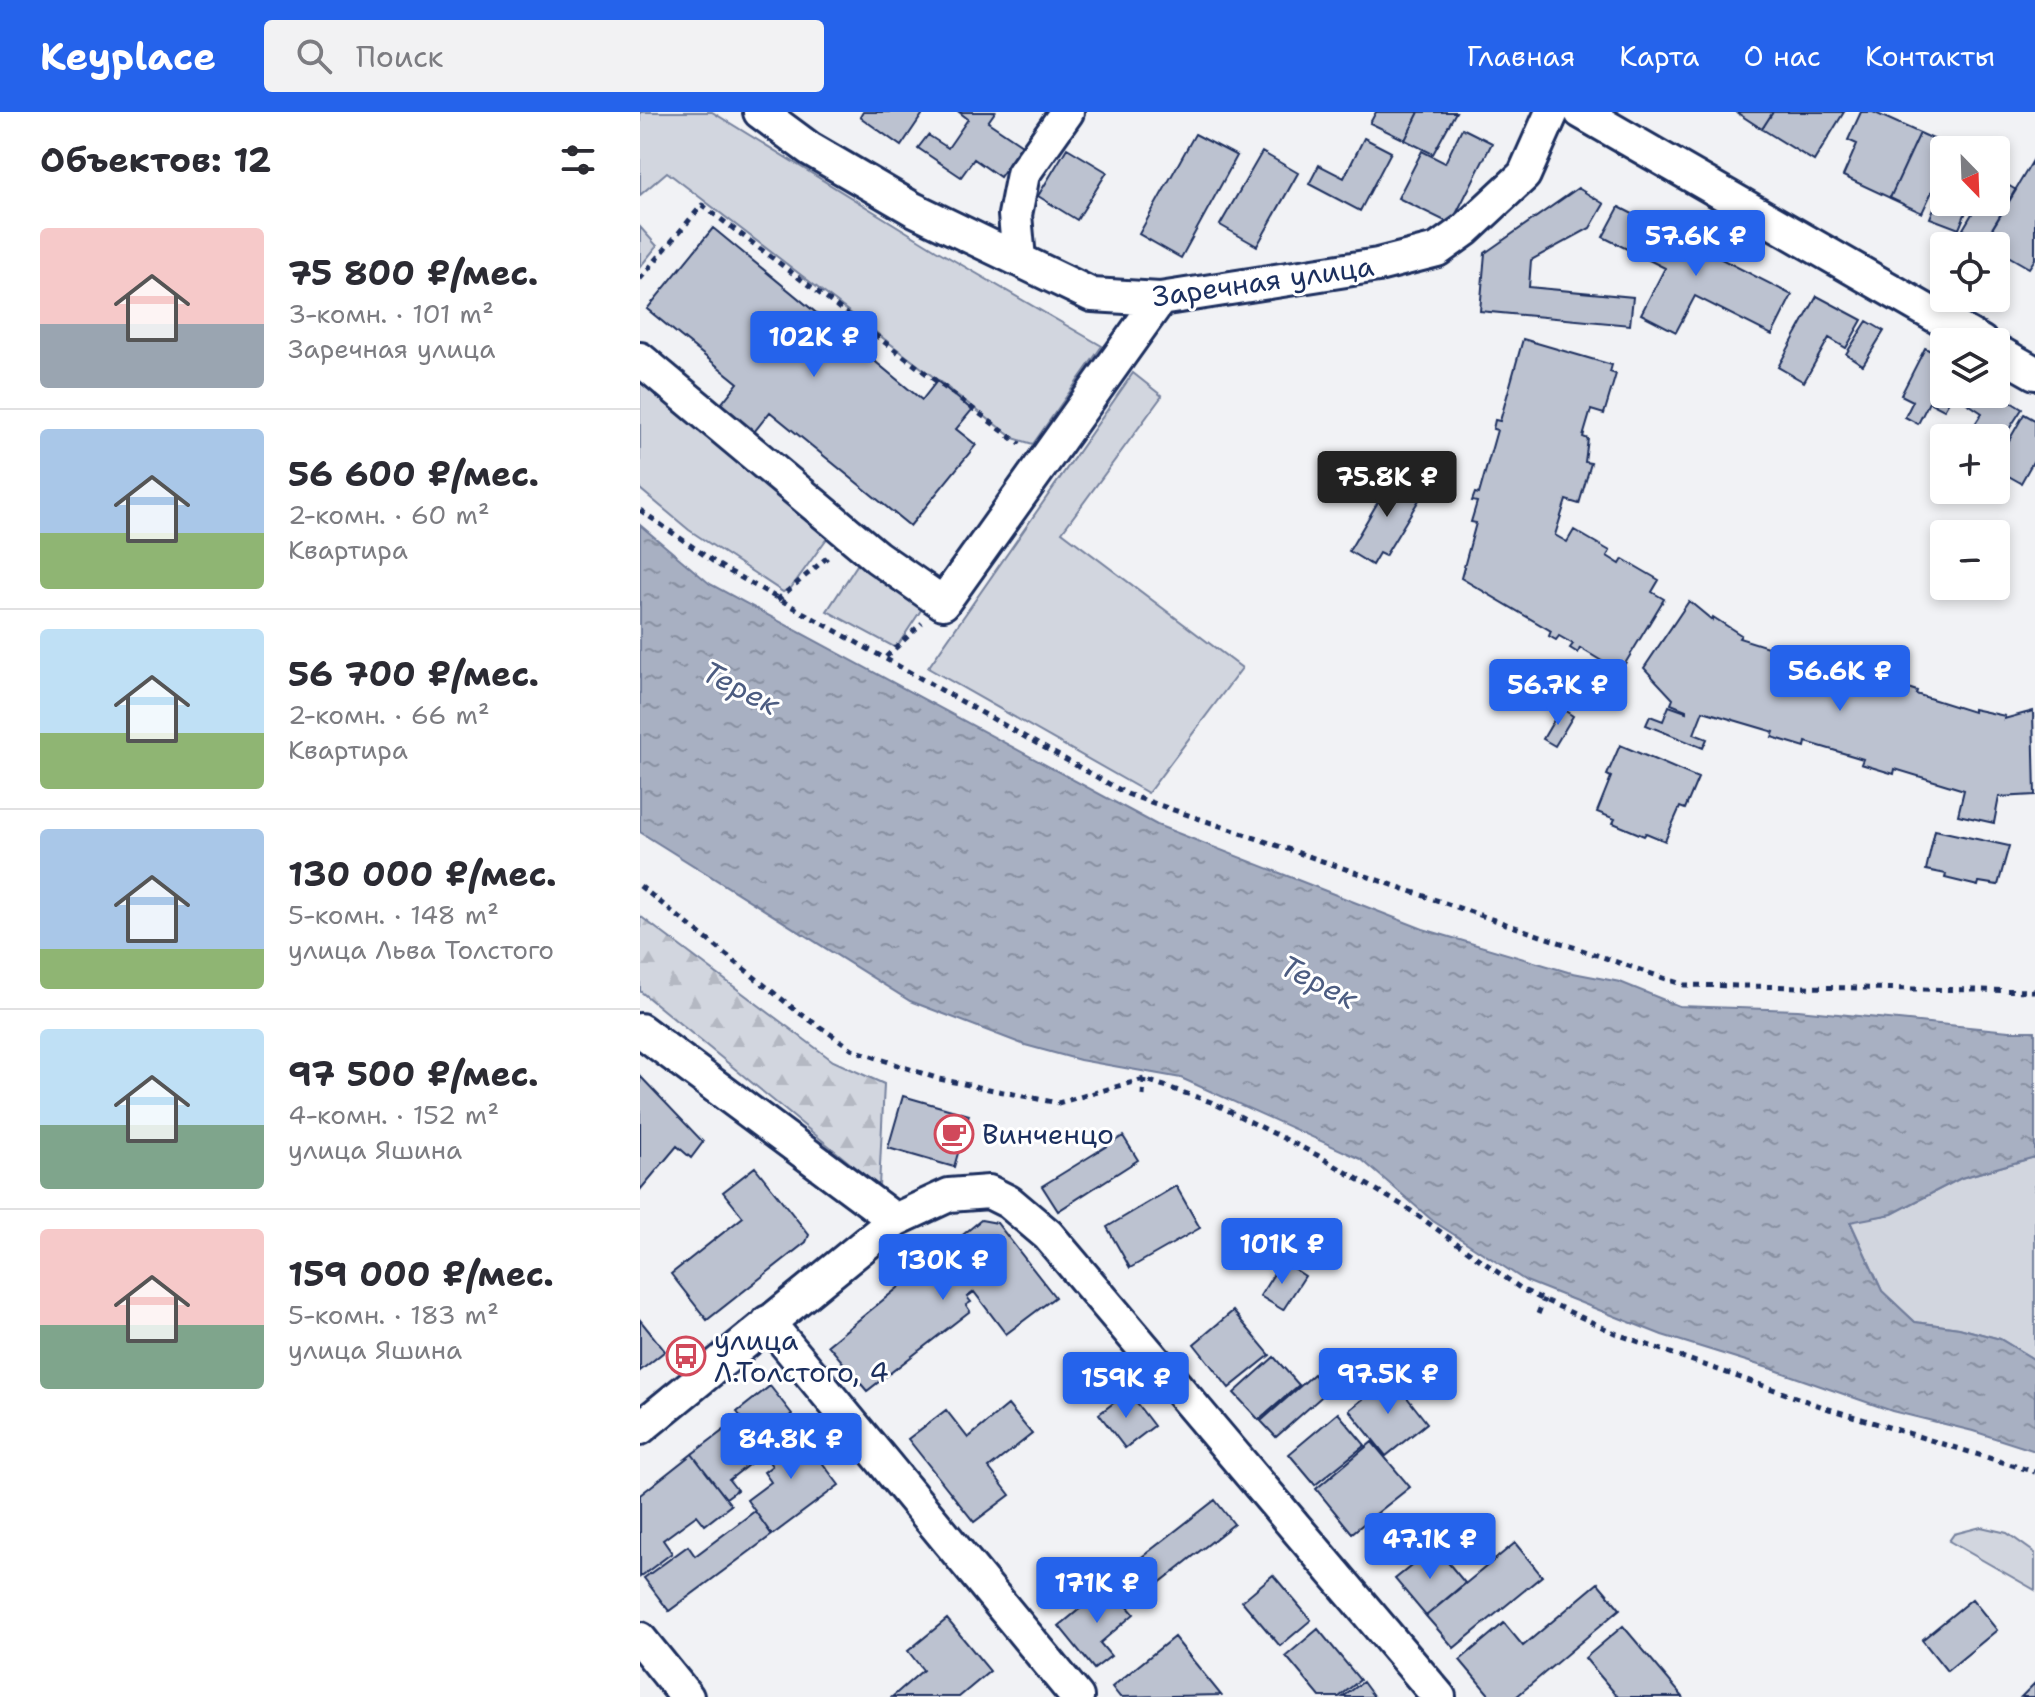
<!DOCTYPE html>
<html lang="ru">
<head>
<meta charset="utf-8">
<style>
  body { margin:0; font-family:"Shantell Sans",sans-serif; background:#f2f2f3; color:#2b2b33; height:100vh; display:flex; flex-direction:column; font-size:30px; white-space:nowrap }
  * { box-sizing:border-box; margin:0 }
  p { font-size:26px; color:#7c7c81 }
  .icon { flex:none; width:44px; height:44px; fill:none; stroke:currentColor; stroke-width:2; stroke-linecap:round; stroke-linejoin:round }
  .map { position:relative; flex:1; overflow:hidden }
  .details { display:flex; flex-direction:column; background:#fff; width:640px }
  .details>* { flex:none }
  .needle { width:52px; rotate:157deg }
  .buttons { position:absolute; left:1290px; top:24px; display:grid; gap:16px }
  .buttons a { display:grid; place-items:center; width:80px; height:80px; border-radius:8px; background:#fff; box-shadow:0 4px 12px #0003; font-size:40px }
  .price { position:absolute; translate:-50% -68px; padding:0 18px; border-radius:8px; background:#2563eb; color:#fff; font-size:26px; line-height:52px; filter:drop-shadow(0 2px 4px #0008) }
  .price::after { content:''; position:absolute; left:50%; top:48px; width:24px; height:18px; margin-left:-12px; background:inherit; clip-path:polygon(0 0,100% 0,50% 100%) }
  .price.active { background:#222; color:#fff }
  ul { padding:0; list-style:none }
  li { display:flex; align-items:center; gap:24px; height:200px; padding:0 40px }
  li+li { border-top:2px solid #e1e1e2 }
  li span { display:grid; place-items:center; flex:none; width:224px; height:160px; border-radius:8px; color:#555 }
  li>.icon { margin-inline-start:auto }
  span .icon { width:96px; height:96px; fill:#fffc; stroke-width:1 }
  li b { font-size:34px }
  h2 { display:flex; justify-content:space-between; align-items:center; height:96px; padding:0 40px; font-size:34px }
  header { display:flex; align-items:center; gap:48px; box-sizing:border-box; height:112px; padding:0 40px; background:#2563eb; color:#fff }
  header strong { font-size:38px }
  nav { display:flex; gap:44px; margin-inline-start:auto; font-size:28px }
  .search { width:560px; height:72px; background:#f2f2f3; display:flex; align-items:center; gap:20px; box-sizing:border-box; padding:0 28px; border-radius:8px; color:#7c7c81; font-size:30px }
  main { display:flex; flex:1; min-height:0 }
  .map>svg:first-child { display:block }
</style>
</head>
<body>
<header>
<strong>Keyplace</strong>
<div class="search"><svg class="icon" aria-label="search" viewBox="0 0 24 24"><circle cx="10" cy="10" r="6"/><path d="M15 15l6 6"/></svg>Поиск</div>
<nav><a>Главная</a><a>Карта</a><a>О нас</a><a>Контакты</a></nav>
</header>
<main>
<section class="details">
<h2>Объектов: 12<svg class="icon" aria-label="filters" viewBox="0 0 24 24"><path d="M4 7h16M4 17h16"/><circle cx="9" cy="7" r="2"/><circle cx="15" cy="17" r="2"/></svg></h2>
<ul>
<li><span style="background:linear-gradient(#f6c9c9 60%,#9aa5b1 0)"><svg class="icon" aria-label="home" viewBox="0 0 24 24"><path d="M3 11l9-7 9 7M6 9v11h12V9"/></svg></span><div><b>75 800 ₽/мес.</b><p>3-комн. · 101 m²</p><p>Заречная улица</p></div></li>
<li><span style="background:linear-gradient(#a9c7e8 65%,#8fb573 0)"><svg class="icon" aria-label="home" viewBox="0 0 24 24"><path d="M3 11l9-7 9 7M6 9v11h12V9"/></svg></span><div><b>56 600 ₽/мес.</b><p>2-комн. · 60 m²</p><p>Квартира</p></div></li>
<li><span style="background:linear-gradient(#bfe0f5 65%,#8fb573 0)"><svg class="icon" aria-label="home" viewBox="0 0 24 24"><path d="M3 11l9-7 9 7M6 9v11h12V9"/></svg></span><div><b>56 700 ₽/мес.</b><p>2-комн. · 66 m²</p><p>Квартира</p></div></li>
<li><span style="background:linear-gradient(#a9c7e8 75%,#8fb573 0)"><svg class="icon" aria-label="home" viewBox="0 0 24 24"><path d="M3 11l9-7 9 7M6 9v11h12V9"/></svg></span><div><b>130 000 ₽/мес.</b><p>5-комн. · 148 m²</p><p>улица Льва Толстого</p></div></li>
<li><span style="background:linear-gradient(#bfe0f5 60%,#7fa58c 0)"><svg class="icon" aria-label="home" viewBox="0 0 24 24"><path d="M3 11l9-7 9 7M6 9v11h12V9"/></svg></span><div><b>97 500 ₽/мес.</b><p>4-комн. · 152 m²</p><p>улица Яшина</p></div></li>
<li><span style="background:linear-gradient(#f6c9c9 60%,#7fa58c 0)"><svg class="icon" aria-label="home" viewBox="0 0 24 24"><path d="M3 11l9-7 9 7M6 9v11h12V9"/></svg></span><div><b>159 000 ₽/мес.</b><p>5-комн. · 183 m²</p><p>улица Яшина</p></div></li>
</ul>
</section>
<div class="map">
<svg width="1395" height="1585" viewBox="0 0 1395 1585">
  <defs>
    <pattern id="forest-firs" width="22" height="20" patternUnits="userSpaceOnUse" patternTransform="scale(2)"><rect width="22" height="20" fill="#d2d6df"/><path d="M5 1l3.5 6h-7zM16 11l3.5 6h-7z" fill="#b4b8c2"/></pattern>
    <pattern id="water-ripples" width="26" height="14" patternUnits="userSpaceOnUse" patternTransform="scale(2)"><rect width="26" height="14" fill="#a8b0c2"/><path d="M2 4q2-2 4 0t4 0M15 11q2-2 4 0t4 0" fill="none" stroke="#8890a1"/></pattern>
  </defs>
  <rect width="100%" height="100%" fill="#f1f2f5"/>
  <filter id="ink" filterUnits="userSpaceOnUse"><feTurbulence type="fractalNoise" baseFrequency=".0125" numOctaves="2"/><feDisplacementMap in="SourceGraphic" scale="16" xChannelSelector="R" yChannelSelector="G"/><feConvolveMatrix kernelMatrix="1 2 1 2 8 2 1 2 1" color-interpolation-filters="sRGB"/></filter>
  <g filter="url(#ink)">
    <path fill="#d2d6df" stroke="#76829e" stroke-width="2" d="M0,0H72L296,138L462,234L393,332L373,326L27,60L0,83Z
      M0,115L17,134L0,155Z
      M493,261L522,284L422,420L602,556L508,681L288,556Z
      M0,267L193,418L151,476L143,480L49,418L0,377Z
      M221,447L285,492L256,536L187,499Z
      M1395,1045V1248L1360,1227L1319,1216L1275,1210L1242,1179L1210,1109L1252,1102L1321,1066Z
      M1341,1415L1367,1421L1395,1441V1478L1309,1429L1314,1422Z"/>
    <path fill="url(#forest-firs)" stroke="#76829e" stroke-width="2" d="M0,804L193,949L244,972L239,1075L0,879Z"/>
    <path fill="url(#water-ripples)" stroke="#707c9a" stroke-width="2" d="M0,413L70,472L517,713L783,817L928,860L980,870L1039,894L1158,898L1369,919H1395V1045L1321,1066L1252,1102L1210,1110L1242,1179L1275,1210L1319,1216L1360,1227L1395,1248V1339L1333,1319L1252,1299L1135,1258L1022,1223L886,1169L793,1109L721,1047L541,966L440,948L385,933L270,889L0,720Z"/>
    <path fill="#bcc2d0" stroke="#1b2f5e" stroke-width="2" d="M223,0H284L261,34L220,5Z
      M319,0H355L348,10L382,33L360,65L334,47L321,65L278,36L288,23L308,36L328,7Z
      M736,0H779L765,28L730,11Z
      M779,0H816L793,42L765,28Z
      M1096,0H1133L1122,17Z
      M1133,0H1204L1174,49L1122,17Z
      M1221,0H1233L1280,21L1250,86L1203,64L1217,32L1208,28Z
      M822,16L852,31L811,112L758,86L782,39L805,51Z
      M1280,21L1313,36L1304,38V54L1282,101L1250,86Z
      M555,22L597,44L541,146L499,122Z
      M724,26L751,40L720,99L669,72L679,53L704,66Z
      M427,36L467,60L437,108L398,84Z
      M622,40L658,61L617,134L580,113Z
      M1395,45V147L1389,156L1356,137V134L1344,130Z
      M1356,66L1376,78L1344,130L1323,117L1339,90H1356Z
      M1304,71V90H1330L1319,117L1290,106Z
      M938,76L964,92L950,116L891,148L889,175L993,185L990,213L840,199L845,141Z
      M979,95L1152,183L1132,223L1055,184L1036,220L1001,202L1025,156L963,125Z
      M73,116L282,288L297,269L332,298L316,317L336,333L270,414L130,300L114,320L81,292L98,271L7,197Z
      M1177,184L1222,208L1206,236L1189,226L1164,270L1138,255Z
      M1227,209L1244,219L1223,253L1206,242Z
      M883,227L972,253L970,260L976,262L964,302L951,298L943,325L948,327L945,350L951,351L939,392L926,388L915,423L927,430L934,418L970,439L967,444L980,452L983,447L1019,468L1012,480L1024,487L980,560L940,536L938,541L930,536L933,532L919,524L916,528L909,524L911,519L821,466L836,411L831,410L837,390L832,389L835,381L839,382L857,318L853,317L855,308L860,309Z
      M1285,236L1304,246V282H1313L1304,298L1289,290L1278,312L1265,305L1273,289L1261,283Z
      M1356,281L1382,297L1356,337V326H1326L1342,301L1316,284L1317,282Z
      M1384,302L1395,308V346L1381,371L1356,357V351Z
      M755,361L785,378L745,444L739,441L732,453L709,439Z
      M1049,489L1072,508L1073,505L1101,523L1099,526L1156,544L1157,541L1188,551V554L1245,572L1246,569L1277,579L1276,582L1333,600V597L1365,604L1364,607L1393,599L1395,683L1359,685L1354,711L1318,703L1324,678L1255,657L1254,662L1221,652L1223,647L1166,630L1165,635L1132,625L1134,620L1063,599L1054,622L1067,627L1063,636L1006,613L1010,604L1023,609L1029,594L1046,600V598L1031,592L1033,587L1004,556Z
      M921,596L933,604L915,634L903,627Z
      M980,633L1058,666L1045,697L1040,695L1025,729L1006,721L1004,724L973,711L975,707L957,700L971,665L967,663Z
      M1295,718L1369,734L1358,773L1339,770L1338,774L1305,766L1306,762L1286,758Z
      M0,964L63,1030L51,1046L37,1034L0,1078Z
      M263,984L329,1003L314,1055L248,1036Z
      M483,1024L498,1048L418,1099L402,1074Z
      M115,1055L169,1123L166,1130L67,1208L31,1162L103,1105L83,1080Z
      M536,1074L560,1116L490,1156L467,1115Z
      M341,1108L357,1111L415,1185L366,1222L334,1180L327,1185L331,1190L326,1193L330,1199L227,1279L188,1233Z
      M642,1149L665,1164L643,1198L620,1184Z
      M593,1199L630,1243L589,1276L554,1232Z
      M0,1208L25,1239L0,1259Z
      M634,1245L659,1273L619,1308L594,1281Z
      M674,1262L688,1279L636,1325L621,1309Z
      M751,1265L787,1311L746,1344L709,1298Z
      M130,1274L152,1302L119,1328L121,1332L106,1344L112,1350L89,1368L97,1378L86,1386L52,1342L101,1305L97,1300Z
      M488,1280L514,1314L485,1336L459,1302Z
      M368,1293L392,1322L349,1356L370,1383L334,1410L268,1327L306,1298L328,1326Z
      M698,1301L725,1333L675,1373L649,1342Z
      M153,1312L199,1373L132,1423L107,1388L131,1370L124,1360L132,1354L120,1337Z
      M732,1330L770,1375L712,1421L676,1377Z
      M52,1342L91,1393L65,1413L57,1403L23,1428L32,1441L0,1465V1383Z
      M575,1388L594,1412L490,1494L471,1469Z
      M115,1399L132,1423L29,1499L4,1466L48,1434L55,1444Z
      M875,1431L902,1464L814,1536L786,1504Z
      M795,1435L825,1471L786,1504L755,1467Z
      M633,1463L671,1508L640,1534L602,1489Z
      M958,1471L980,1497L876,1585H851L820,1548L864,1511L883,1534Z
      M469,1473L494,1502L460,1531L471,1544L454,1557L419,1514Z
      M1332,1487L1357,1518L1307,1559L1282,1528Z
      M307,1507L350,1559L319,1585H252L283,1558L268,1539Z
      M983,1514L1043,1585H978L945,1546Z
      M678,1517L720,1568L699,1585H680L646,1544Z
      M534,1525L581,1583L480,1585L472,1575Z
      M723,1570L734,1585H703Z
      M1395,1571V1585H1381Z"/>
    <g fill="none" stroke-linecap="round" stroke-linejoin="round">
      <g stroke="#1b2f5e" stroke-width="38">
        <path id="street" d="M120,0L170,37L273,97L452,183L520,187L738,153L797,138L825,118L884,63L912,0
          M941,0L1341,230
          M379,147L375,103L383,62L427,0
          M1356,239L1395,261
          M0,247L237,445L303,491L520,187
          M0,918L255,1108
          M128,1210L437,1585
          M0,1316L255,1108L309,1083L349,1080L369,1090L408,1123L799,1585
          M0,1527L47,1585"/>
      </g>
      <path stroke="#1b2f5e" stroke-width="5" stroke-dasharray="6 6" stroke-linecap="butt" d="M0,167L62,93L380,332
        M0,398L80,454L487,682L1044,873L1395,879
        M137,488L190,443
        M246,545L282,511
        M0,774L158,900L214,938L299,967L418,991L504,967L571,990L677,1043L767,1096L883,1178L977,1222L1189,1297L1395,1360
        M503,984L504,967
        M898,1202L904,1187"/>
      <use href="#street" stroke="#fff" stroke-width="32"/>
    </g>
  </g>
  <defs>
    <g id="cafe-ring" transform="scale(2)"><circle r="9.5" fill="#fff" stroke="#d1495b" stroke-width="1.5"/><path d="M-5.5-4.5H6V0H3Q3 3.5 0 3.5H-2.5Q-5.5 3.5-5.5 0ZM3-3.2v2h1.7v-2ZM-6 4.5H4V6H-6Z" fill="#d1495b"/></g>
    <g id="bus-ring" transform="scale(2)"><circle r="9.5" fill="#fff" stroke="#d1495b" stroke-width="1.5"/><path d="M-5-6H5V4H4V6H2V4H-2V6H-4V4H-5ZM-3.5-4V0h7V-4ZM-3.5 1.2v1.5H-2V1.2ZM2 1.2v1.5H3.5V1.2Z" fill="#d1495b"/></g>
  </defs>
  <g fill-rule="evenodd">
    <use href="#cafe-ring" x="314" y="1022"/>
    <use href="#bus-ring" x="46" y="1244"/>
  </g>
  <g text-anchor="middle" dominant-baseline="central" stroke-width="6" stroke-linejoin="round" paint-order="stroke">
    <g font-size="28" fill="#1b2f5e" stroke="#fff">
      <text transform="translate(623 169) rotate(-8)">Заречная улица</text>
    </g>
    <g font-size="28" fill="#1b2f5e" stroke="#fff" text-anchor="start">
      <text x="342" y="1022">Винченцо</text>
      <text x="74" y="1228">улица<tspan x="74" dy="32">Л.Толстого, 4</tspan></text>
    </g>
    <g font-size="30" font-style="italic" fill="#4c5c81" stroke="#fff">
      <text transform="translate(101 576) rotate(27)">Терек</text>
      <text transform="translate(679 870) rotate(27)">Терек</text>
    </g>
  </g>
</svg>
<div class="buttons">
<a><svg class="needle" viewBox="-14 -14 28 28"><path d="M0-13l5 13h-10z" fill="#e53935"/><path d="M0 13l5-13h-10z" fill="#7c7c81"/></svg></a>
<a><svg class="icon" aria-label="locate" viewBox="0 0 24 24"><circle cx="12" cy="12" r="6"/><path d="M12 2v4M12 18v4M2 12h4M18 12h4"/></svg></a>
<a><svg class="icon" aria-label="layers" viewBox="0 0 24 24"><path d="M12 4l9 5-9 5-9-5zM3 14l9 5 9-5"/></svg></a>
<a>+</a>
<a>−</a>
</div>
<b class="price" style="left:1056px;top:166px">57.6K ₽</b>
<b class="price" style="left:174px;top:267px">102K ₽</b>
<b class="price active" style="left:747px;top:407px">75.8K ₽</b>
<b class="price" style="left:1200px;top:601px">56.6K ₽</b>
<b class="price" style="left:918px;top:615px">56.7K ₽</b>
<b class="price" style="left:642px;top:1174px">101K ₽</b>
<b class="price" style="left:303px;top:1190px">130K ₽</b>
<b class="price" style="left:748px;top:1304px">97.5K ₽</b>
<b class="price" style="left:486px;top:1308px">159K ₽</b>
<b class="price" style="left:151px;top:1369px">84.8K ₽</b>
<b class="price" style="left:790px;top:1469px">47.1K ₽</b>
<b class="price" style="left:457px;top:1513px">171K ₽</b>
</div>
</main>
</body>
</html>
